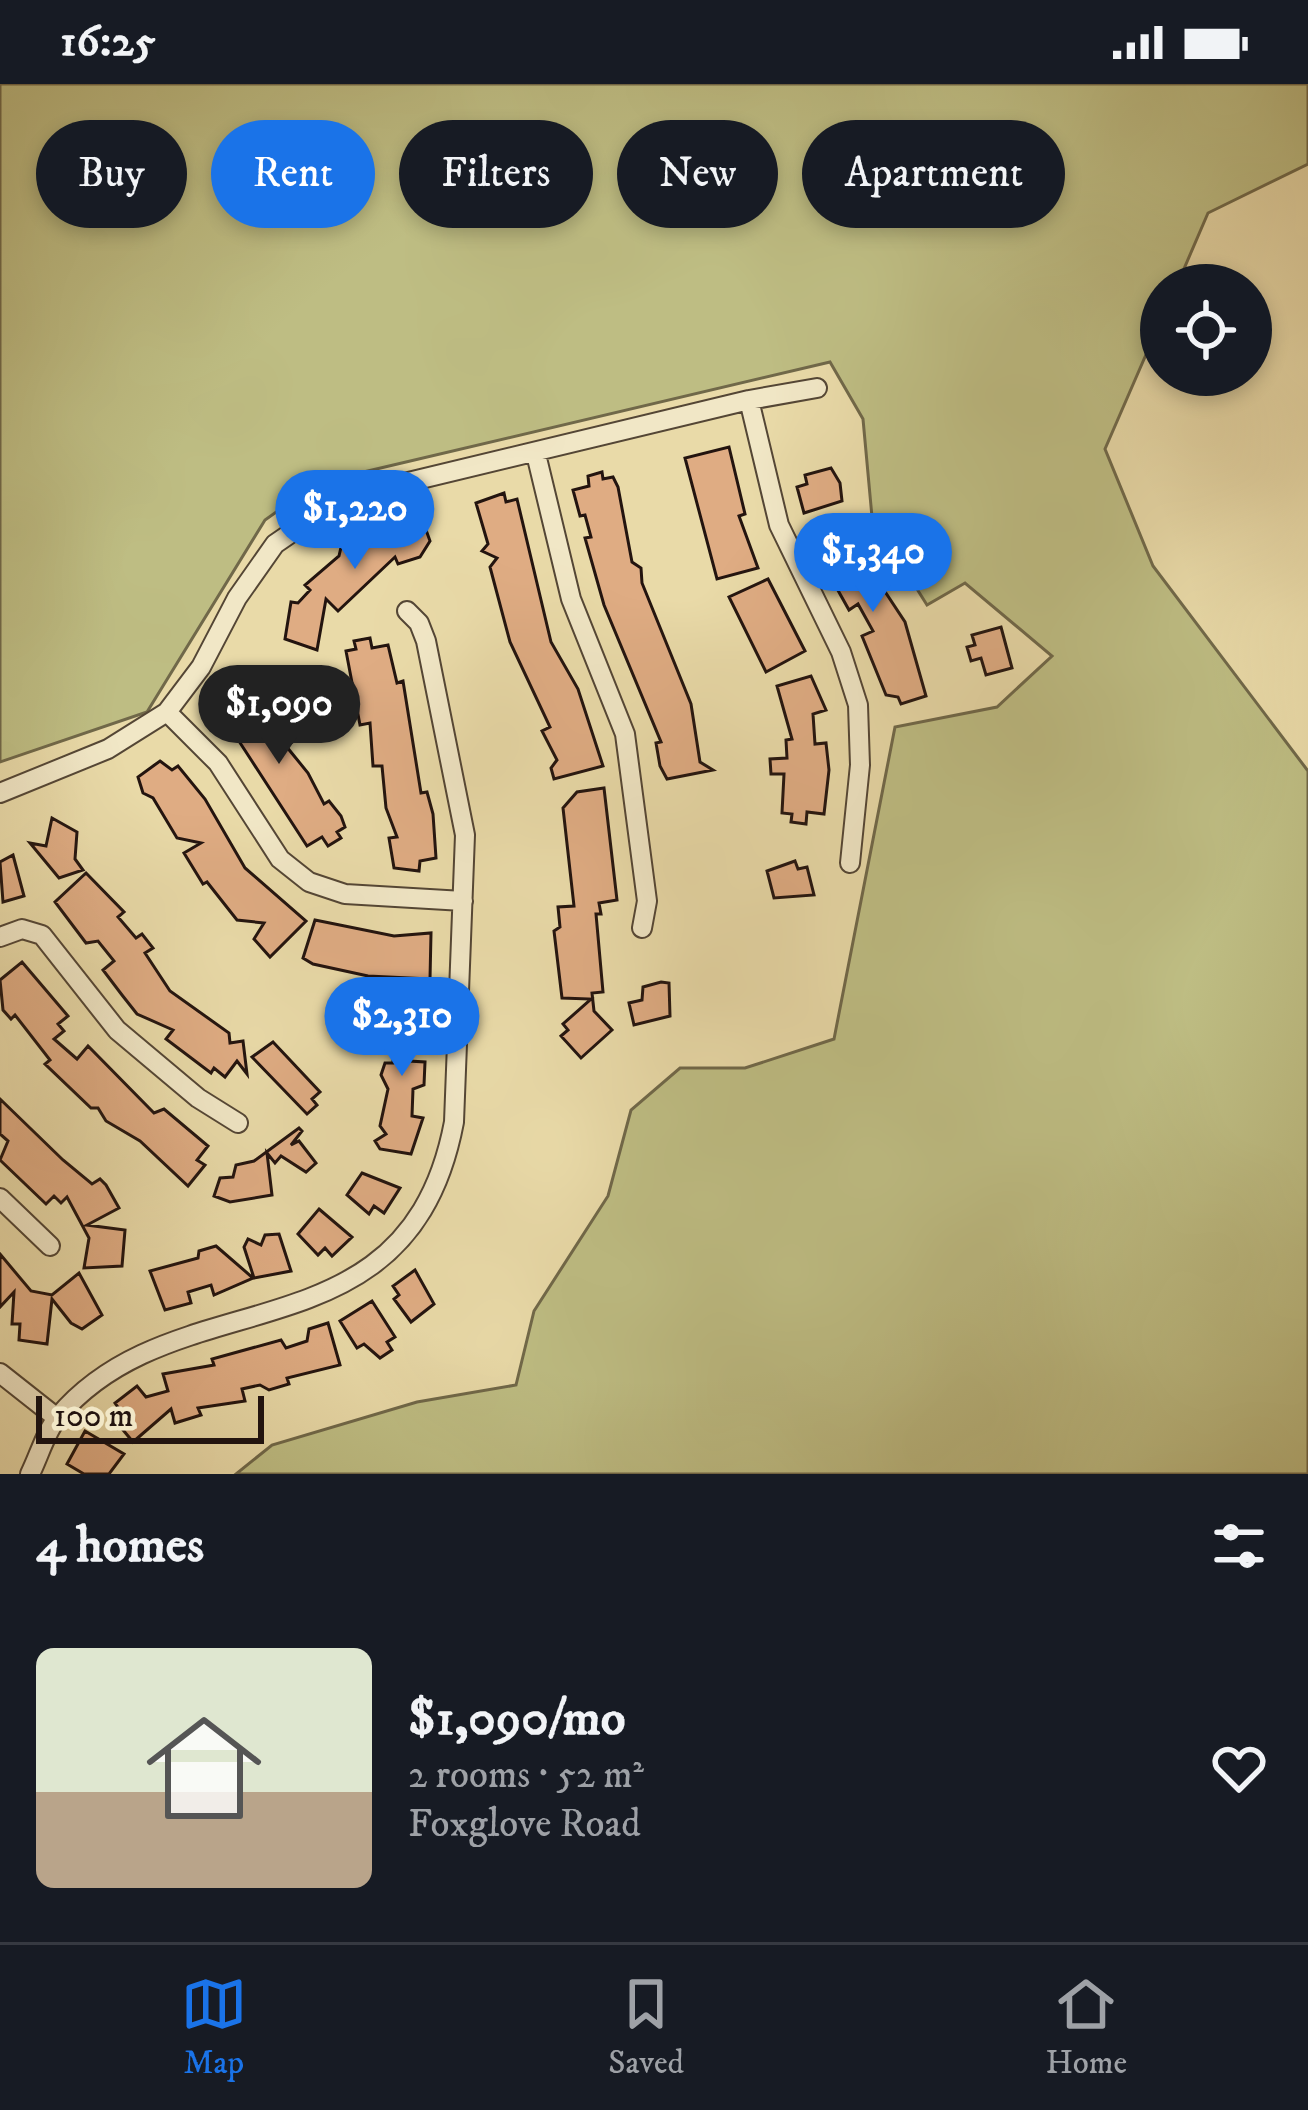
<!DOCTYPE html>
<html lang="en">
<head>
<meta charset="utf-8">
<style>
  body { margin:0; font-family:"IM FELL DW Pica",serif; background:#20242c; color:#f1f3f6; height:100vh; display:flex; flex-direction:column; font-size:45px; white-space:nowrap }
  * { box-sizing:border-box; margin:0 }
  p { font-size:39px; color:#9ea1a6 }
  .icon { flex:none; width:66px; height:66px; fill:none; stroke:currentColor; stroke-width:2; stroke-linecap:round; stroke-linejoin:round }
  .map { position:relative; height:1390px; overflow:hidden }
  .side { display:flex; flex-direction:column; background:#171b24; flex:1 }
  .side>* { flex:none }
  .banner { position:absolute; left:36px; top:36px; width:1236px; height:108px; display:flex; gap:24px }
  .buttons { position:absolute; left:1140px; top:180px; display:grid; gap:24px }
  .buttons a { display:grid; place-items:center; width:132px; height:132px; border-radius:50%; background:#171b24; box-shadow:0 6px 18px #0003; font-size:60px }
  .scale { position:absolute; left:36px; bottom:30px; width:228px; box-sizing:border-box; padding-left:12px; border:6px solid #23140f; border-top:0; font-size:33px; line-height:42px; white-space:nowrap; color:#23140f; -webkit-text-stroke:9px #f1e7c6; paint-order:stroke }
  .price { position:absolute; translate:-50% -102px; padding:0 27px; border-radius:42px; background:#1a73e8; color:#fff; font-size:39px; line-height:78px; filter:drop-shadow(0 3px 6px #0008) }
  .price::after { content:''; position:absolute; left:50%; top:72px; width:36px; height:27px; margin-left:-18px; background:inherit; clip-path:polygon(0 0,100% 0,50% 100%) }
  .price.selected { background:#222; color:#fff }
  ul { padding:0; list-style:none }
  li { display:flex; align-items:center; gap:36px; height:300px; padding:0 36px }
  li+li { border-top:3px solid #363941 }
  li span { display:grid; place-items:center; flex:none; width:336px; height:240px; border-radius:18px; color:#555 }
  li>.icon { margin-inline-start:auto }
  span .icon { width:144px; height:144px; fill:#fffc; stroke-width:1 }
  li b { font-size:51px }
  h2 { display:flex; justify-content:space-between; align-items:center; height:144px; padding:0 36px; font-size:51px }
  .tag { padding:0 42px; border-radius:54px; background:#171b24; box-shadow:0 6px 18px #0003; font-size:42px; line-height:108px }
  .tag.selected { background:#1a73e8; color:#fff }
  .status { display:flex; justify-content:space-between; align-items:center; height:84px; padding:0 60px; background:#171b24; direction:ltr }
  .status svg { height:33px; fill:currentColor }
  .dock { display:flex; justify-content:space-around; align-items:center; height:168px; border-top:3px solid #363941; background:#171b24; font-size:33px; color:#9ea1a6 }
  .dock a { display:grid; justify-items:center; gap:6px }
  .dock .selected { color:#1a73e8 }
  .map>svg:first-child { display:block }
</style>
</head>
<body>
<div class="status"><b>16:25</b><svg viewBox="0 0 49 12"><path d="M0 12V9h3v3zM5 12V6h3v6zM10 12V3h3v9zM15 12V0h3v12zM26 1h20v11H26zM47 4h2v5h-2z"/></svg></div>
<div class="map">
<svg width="1308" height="1390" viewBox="0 0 1308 1390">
  <rect width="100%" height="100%" fill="#e9daa8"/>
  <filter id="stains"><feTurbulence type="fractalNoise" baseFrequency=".00167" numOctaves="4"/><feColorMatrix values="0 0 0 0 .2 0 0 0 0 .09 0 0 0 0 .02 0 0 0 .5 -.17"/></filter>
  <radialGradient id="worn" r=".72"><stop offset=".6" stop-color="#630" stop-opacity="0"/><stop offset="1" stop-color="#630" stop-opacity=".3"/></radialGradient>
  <path fill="#bebd83" stroke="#706849" stroke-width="3" d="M0,0H1308V80L1208,129L1177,201H1161V236L1105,365L1153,482L1308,687V1390H236L272,1361L417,1318L516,1301L534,1227L608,1112L631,1026L680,984H745L834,955L895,643L997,623L1052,572L965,499L927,521L872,433L863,335L830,278L317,399L265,436L147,628L0,678Z"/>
  <path fill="#dfac83" stroke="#23140f" stroke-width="3" d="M729,363L745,430L739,432L758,484L717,495L685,374Z
    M831,384L840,399L842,417L804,429L797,403L807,400L805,391Z
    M602,388L603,395L613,393L618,403L632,478L641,484L642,499L691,620L700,678L713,686L667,695L660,682L656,659L661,658L604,521L585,454L591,453L585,431L580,432L573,406L589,402L588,392Z
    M504,409L506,418L517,415L551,558L578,605L603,682L554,695L551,684L557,676L542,647L550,643L510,558L490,483L497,474L482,467L488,460L476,419Z
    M404,426L421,432L430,457L420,473L398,480L395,473L338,527L326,515L317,566L285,555L291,518L298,519L310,506L305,501L339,472L342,459L350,460L362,447L389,442L386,432Z
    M844,433L864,465L844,476L856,497L872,488L905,538L926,612L901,620L898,613L886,611L862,552L873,547L858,520L849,526L835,501L840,498L810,452Z
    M768,495L805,567L766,588L729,513Z
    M1001,543L1012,584L986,591L981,574L971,577L967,563L975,561L972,551Z
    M370,554L372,564L388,561L397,599L403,597L421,709L427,708L433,730L436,774L420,777L419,787L394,784L389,754L397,753L386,724L382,682H373L370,639L360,641L346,567L356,565L354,557Z
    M811,592L826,626L813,630L815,660L826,659L829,686L824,730L807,728L806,740L791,738L792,730L782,729L784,690H771L770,675L787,674L786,656L792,655L777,602Z
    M241,601L242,609L272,639L291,646L297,655L286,662L308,689L324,720L329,717L341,732L345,743L337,748L341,754L328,762L322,753L307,762L235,651L232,654L213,634L216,631L210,624L232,602Z
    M160,677L172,686L178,682L205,715L245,784L306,837L270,873L254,855L264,839L237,836L207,798L203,800L184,769L201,759L177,754L153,714L143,709L138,693Z
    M604,704L617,816L599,819L601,830H596L603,908L592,909L594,927L612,946L581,974L561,952L568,946L563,940L591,915L562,914L554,847L560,843L558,823L574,822L563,724L577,708Z
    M52,734L77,748L75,775L83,786L59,794L30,759L46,762Z
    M13,771L24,812L3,818L0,778Z
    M795,777L798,785L807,783L814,811L774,814L767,787Z
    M86,789L124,828L118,833L136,854L142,850L153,864L145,869L170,907L229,949L230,959L243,957L247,990L237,977L225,993L214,984L211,989L166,955L173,946L137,930L122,911L103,886L114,877L98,857L86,859L55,818Z
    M315,836L394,852L431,849L430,895L368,892L313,880L303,874Z
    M22,878L68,932L58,940L64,947L54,955L77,975L88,962L154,1029L164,1025L208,1062L197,1076L205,1081L188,1102L140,1057L106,1037L98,1024H91L45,980L50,976L15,931L11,935L3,926L0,896Z
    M661,898L669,899L670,932L634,941L629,919L642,916L643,903Z
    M386,923L428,924L427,952L409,951V977L425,978L424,1001L413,1005L412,1032L423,1034L411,1070L380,1065L375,1057L386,1050L380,1042L388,1005L381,991L385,979H393V952H384L382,942Z
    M273,958L320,1008L312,1015L317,1021L307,1030L252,973Z
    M0,1015L63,1076L92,1100L100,1095L106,1101L119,1124L87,1141L125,1146L122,1182L84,1184L89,1154L67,1113L61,1119L54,1112L46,1120L0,1076L8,1057L0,1050Z
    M299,1044L302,1047L291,1061L299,1057L316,1079L306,1088L281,1072L275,1079L267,1069L272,1111L230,1118L214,1112L220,1094L233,1093L236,1081L254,1077Z
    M362,1089L400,1104L384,1129L374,1122L369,1130L347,1111Z
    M319,1125L352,1153L332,1172L325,1164L318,1171L298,1150Z
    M279,1150L291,1187L254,1194L244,1163L248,1155L261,1161L265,1151Z
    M216,1162L253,1194L214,1211L211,1201L188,1208L191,1219L165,1226L150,1187L198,1174L199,1167Z
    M0,1170L31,1207L52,1211L79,1189L102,1231L82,1245L71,1239L52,1215L47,1260L19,1256L20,1240H12L14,1208L0,1223Z
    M415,1186L434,1220L411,1238L394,1215L399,1211L393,1202Z
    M372,1217L395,1253L387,1258L392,1266L380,1274L364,1260L357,1264L340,1237Z
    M328,1239L340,1281L287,1294L289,1300L269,1306L260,1301L242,1305L245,1317L198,1324L201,1331L175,1339L171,1325L133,1358L114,1335L122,1329L115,1319L137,1302L146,1313L168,1307L163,1290L214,1281L212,1275L281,1256L286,1264L307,1257L309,1245Z
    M85,1347L124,1370L109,1390H84L67,1380Z"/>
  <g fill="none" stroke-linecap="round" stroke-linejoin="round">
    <g stroke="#544635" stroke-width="22">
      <path id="street" d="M749,316L779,441L841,568L858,621L860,681L850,779
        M536,370L571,515L625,650L647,817L642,844
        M167,628L218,679L280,775L309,798L345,810L463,817
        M0,709L108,665L167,628L201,583L237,514L275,460L342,414L749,316L817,304
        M0,853L22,845L42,851L117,946L198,1014L238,1039
        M0,1114L50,1162
        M0,1289L57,1334
        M30,1390C39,1372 46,1347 58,1333C177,1191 408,1281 454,1038L465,751L426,557L419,539L407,527"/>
    </g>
    <use href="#street" stroke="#f1e7c6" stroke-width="18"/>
  </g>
  <rect width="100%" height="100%" filter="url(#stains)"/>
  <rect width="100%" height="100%" fill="url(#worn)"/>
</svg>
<div class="buttons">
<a><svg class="icon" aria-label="locate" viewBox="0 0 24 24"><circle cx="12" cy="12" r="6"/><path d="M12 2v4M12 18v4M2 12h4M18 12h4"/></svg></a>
</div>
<div class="scale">100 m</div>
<b class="price" style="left:355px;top:488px">$1,220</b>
<b class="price" style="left:873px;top:531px">$1,340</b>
<b class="price selected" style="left:279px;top:683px">$1,090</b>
<b class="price" style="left:402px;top:995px">$2,310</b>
<div class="banner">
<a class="tag">Buy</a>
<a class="tag selected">Rent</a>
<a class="tag">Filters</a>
<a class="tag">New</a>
<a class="tag">Apartment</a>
</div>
</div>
<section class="side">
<h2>4 homes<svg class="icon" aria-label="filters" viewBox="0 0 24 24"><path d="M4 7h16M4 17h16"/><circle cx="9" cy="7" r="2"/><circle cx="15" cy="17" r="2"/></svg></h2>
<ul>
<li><span style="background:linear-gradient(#dfe7d0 60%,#b9a48a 0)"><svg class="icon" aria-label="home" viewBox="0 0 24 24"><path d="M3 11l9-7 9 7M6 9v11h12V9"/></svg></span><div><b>$1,090/mo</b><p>2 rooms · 52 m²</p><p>Foxglove Road</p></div><svg class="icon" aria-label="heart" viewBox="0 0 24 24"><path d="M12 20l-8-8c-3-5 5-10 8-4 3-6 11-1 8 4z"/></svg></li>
</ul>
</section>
<nav class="dock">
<a class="selected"><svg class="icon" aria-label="map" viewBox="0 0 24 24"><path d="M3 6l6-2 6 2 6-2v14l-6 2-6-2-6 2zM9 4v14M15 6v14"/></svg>Map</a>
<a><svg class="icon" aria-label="saved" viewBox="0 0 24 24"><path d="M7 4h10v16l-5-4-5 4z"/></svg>Saved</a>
<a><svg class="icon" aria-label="home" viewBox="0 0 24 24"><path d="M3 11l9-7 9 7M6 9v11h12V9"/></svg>Home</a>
</nav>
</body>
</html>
